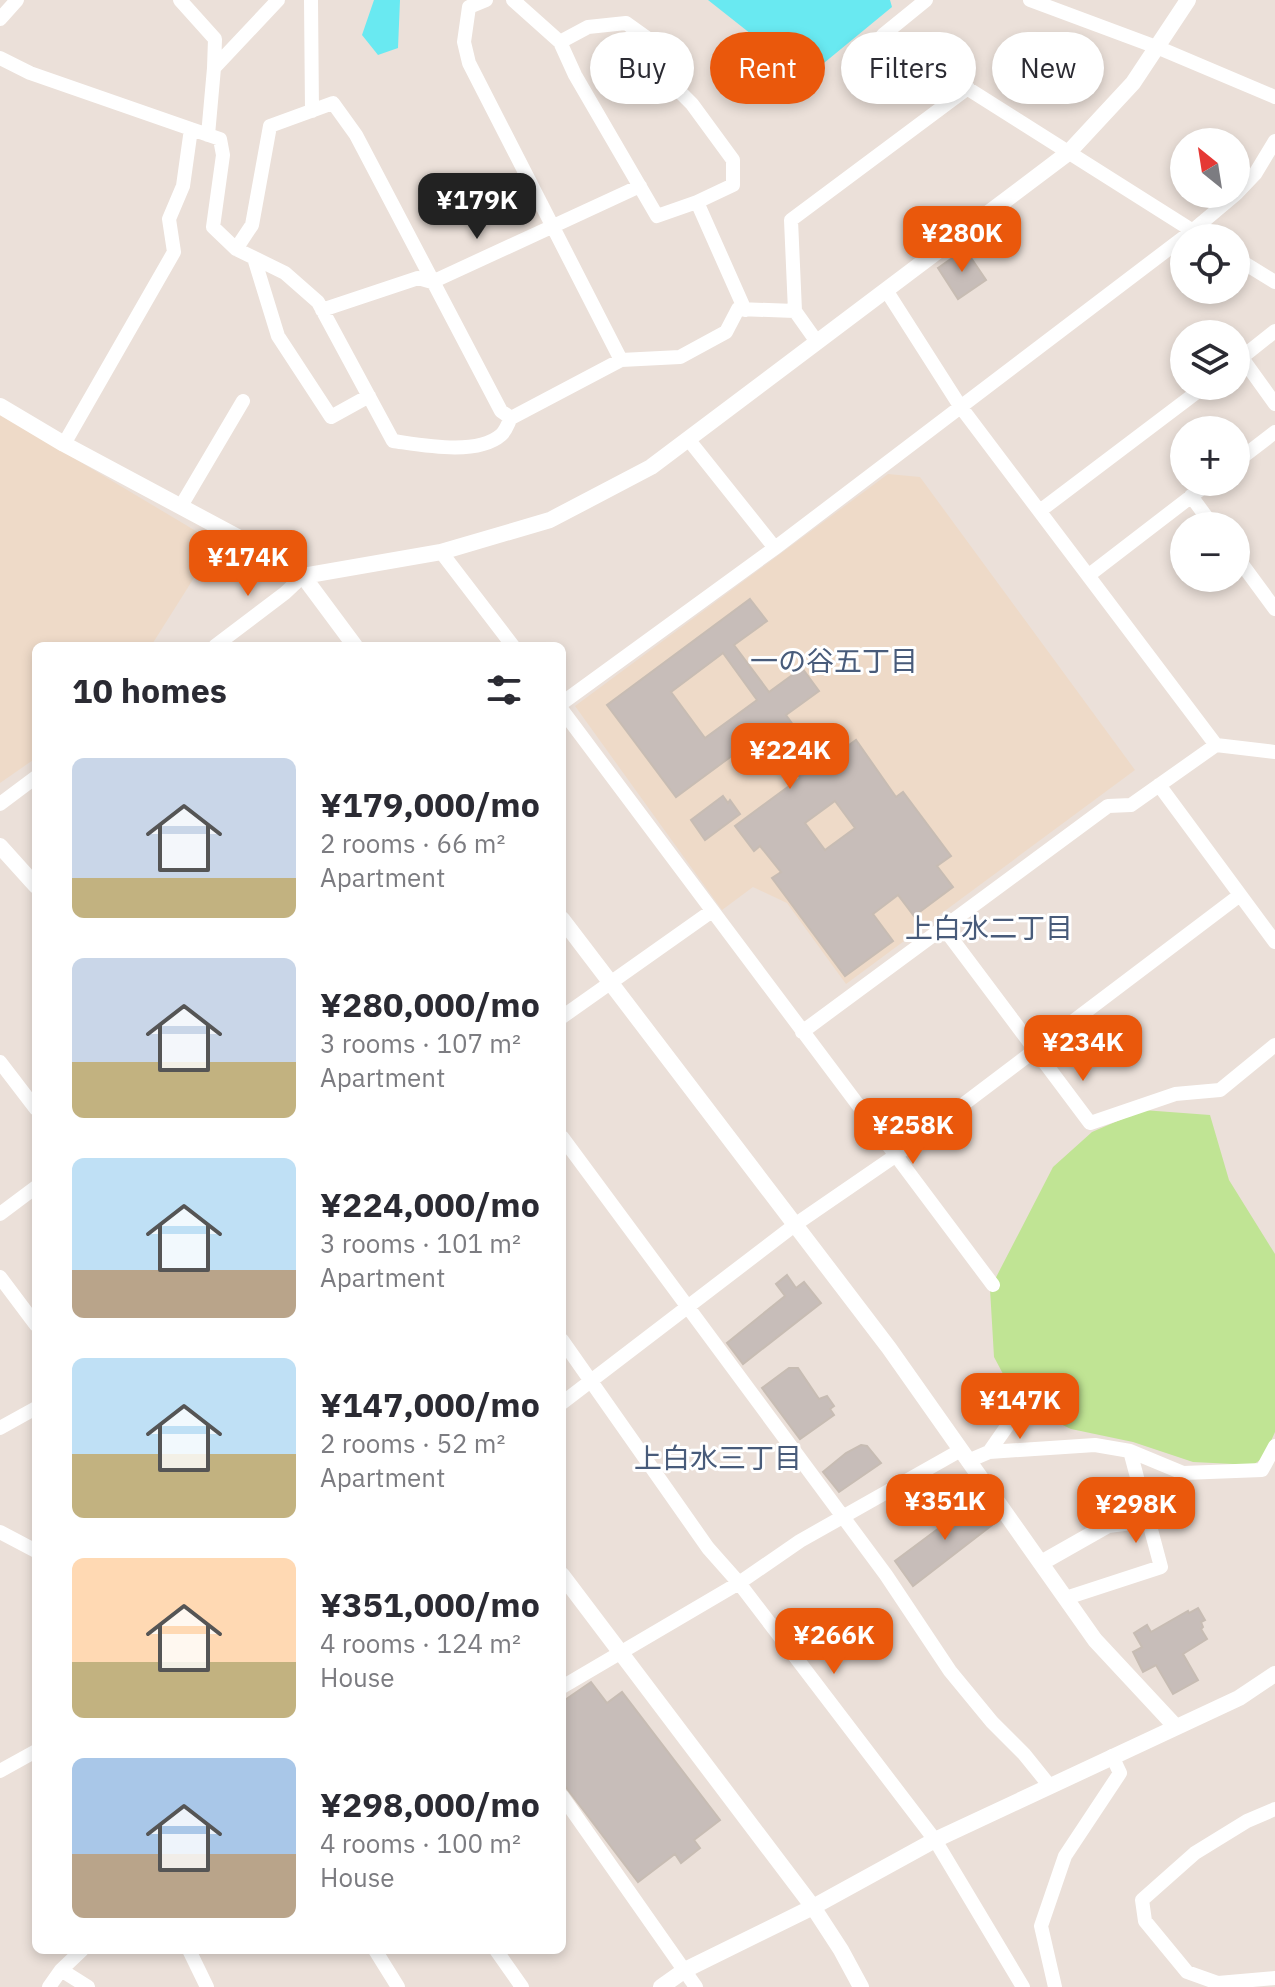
<!DOCTYPE html>
<html lang="en">
<head>
<meta charset="utf-8">
<style>
  body { margin:0; font-family:"IBM Plex Sans","Noto Sans JP",sans-serif; background:#f7f7f7; color:#2b2b33; height:100vh; display:flex; flex-direction:column; font-size:30px; white-space:nowrap }
  * { box-sizing:border-box; margin:0 }
  p { font-size:26px; color:#7c7c81 }
  .icon { flex:none; width:44px; height:44px; fill:none; stroke:currentColor; stroke-width:2; stroke-linecap:round; stroke-linejoin:round }
  .map { position:relative; flex:1; overflow:hidden }
  .panel { position:absolute; left:32px; top:642px; width:534px; height:1312px; display:flex; flex-direction:column; background:#fff; border-radius:12px; box-shadow:0 4px 12px #0003 }
  .panel>* { flex:none }
  .top-card { position:absolute; left:590px; top:32px; width:564px; height:72px; display:flex; gap:16px }
  .needle { width:52px; rotate:330deg }
  .controls { position:absolute; left:1170px; top:128px; display:grid; gap:16px }
  .controls a { display:grid; place-items:center; width:80px; height:80px; border-radius:50%; background:#fff; box-shadow:0 4px 12px #0003; font-size:40px }
  .price { position:absolute; translate:-50% -68px; padding:0 18px; border-radius:16px; background:#ea580c; color:#fff; font-size:26px; line-height:52px; filter:drop-shadow(0 2px 4px #0008) }
  .price::after { content:''; position:absolute; left:50%; top:48px; width:24px; height:18px; margin-left:-12px; background:inherit; clip-path:polygon(0 0,100% 0,50% 100%) }
  .price.selected { background:#222; color:#fff }
  ul { padding:0; list-style:none }
  li { display:flex; align-items:center; gap:24px; height:200px; padding:0 40px }
  li span { display:grid; place-items:center; flex:none; width:224px; height:160px; border-radius:12px; color:#555 }
  li>.icon { margin-inline-start:auto }
  span .icon { width:96px; height:96px; fill:#fffc; stroke-width:1 }
  li b { font-size:34px }
  h2 { display:flex; justify-content:space-between; align-items:center; height:96px; padding:0 40px; font-size:34px }
  .tag { padding:0 28px; border-radius:36px; background:#fff; box-shadow:0 4px 12px #0003; font-size:28px; line-height:72px }
  .tag.selected { background:#ea580c; color:#fff }
  .map>svg:first-child { display:block }
</style>
</head>
<body>
<div class="map">
<svg width="1275" height="1987" viewBox="0 0 1275 1987">
  <rect width="100%" height="100%" fill="#ebe0d9"/>
  <path fill="#eedac8" d="M0,414L216,543L151,646H36V758L0,783Z
    M888,474L920,477L1135,770L846,984L787,903L753,887L722,910L575,706Z"/>
  <path fill="#c0e494" d="M1143,1110L1210,1115L1229,1180L1275,1254V1432L1264,1457L1253,1465L1193,1462L1133,1442L1071,1429L1019,1404L994,1357L990,1289L1053,1167L1092,1132Z"/>
  <path fill="#69e9f1" d="M374,0H400L398,48L378,55L362,35Z
    M708,0H890L892,7L796,86L789,64Z"/>
  <path fill="#c7bdb9" stroke="#c7bcb3" stroke-width="2" fill-rule="evenodd" d="M965,249L986,280L958,299L938,268Z
    M750,599L767,621L734,645L769,692L802,668L819,691L786,715L822,765L856,740L896,797L903,792L951,856L937,866L953,887L914,916L898,895L873,914L893,941L845,976L772,878L781,872L760,846L754,851L735,826L800,778L792,766L797,762L771,727L676,797L607,705ZM723,653L757,700L705,738L671,692ZM835,801L855,828L825,850L805,823Z
    M723,796L728,803L730,800L740,814L705,840L691,820Z
    M787,1275L796,1288L804,1282L821,1303L743,1364L727,1343L785,1296L776,1284Z
    M789,1368H798L819,1399L827,1396L834,1406L830,1409L834,1415L800,1439L762,1388Z
    M861,1445L867,1446L881,1463L839,1492L823,1472L846,1453Z
    M978,1499L996,1522L913,1586L895,1561Z
    M1198,1608L1205,1620L1201,1622L1203,1627L1201,1629L1207,1639L1183,1654L1198,1680L1173,1694L1156,1665L1143,1672L1133,1652L1142,1647L1134,1633L1147,1625L1151,1632L1188,1611L1189,1613Z
    M591,1682L607,1703L622,1692L720,1820L694,1840L700,1848L681,1863L675,1854L638,1882L562,1782V1702Z"/>
  <g fill="none" stroke-linecap="round" stroke-linejoin="round">
    <path stroke="#fff" stroke-width="14" d="M180,0L215,39L214,68
      M311,0L312,111
      M486,0L469,7L464,42L469,63L621,360
      M513,0L560,42L575,75L657,216L697,202L745,310
      M926,0L883,35L1204,238
      M1030,0L1159,48L1275,97
      M0,19L17,0
      M560,42L588,27L626,23L647,38L672,84L692,104L733,160V185L697,202
      M0,58L30,73L191,129
      M208,135L214,68L278,0
      M1236,194L1255,174L1275,141
      M236,249L252,225L270,126L333,103L356,135L501,411L511,418
      M254,258L278,336L331,417L369,396
      M1236,258L1275,282
      M322,310L418,278L432,282L640,186
      M817,342L795,311L791,220L968,88
      M1242,358L1275,404
      M1236,362L1275,331
      M688,439L775,548
      M64,444L174,252L169,219L183,186L191,129L220,139L223,155L213,227L236,249L285,273L318,302L393,441C422,445 477,456 501,435C506,431 508,423 511,418L621,360L680,357L726,332L738,309L795,311
      M1236,462L1275,432
      M1191,496L1213,526
      M181,506L243,401
      M1041,510L1205,386
      M441,552L513,646
      M1236,556L1275,609
      M1089,575L1210,482
      M215,646L285,593L303,576
      M562,703L775,548L1192,231L1236,194
      M562,710L993,1285
      M1216,745L1275,752
      M1159,785L1275,942
      M0,804L36,777
      M943,927L1090,1123L1175,1094L1220,1090L1275,1045
      M562,1017L712,911
      M802,1032L1108,806L1131,805L1216,745L960,406L886,290
      M0,1062L36,1109
      M562,1137L886,1575L950,1671L992,1722L1024,1754L1049,1785
      M0,1214L36,1187
      M0,1277L36,1325
      M562,1340L708,1548L739,1583L800,1541L961,1450
      M562,1403L796,1224L895,1156L1240,895
      M0,1428L36,1408
      M989,1452L1019,1409
      M968,1461L989,1452L1095,1445L1130,1451L1183,1473L1262,1470L1275,1446
      M0,1532L36,1551
      M1066,1598L1161,1567L1130,1451
      M562,1687L739,1583L935,1840L1023,1987
      M0,1771L36,1751
      M562,1796L696,1987
      M1275,1809L1247,1821L1195,1853L1142,1900L1145,1921L1187,1972L1218,1983L1275,1978
      M189,1950L207,1987
      M375,1950L398,1987
      M496,1950L522,1987
      M61,1970L88,1987
      M49,1987L61,1970L82,1950
      M1055,1987L1041,1926L1065,1856L1120,1773L1112,1756"/>
    <path stroke="#fff" stroke-width="16" d="M0,406L64,444L273,556L303,576L441,552L550,520L651,467L1068,153L1133,83L1188,0
      M303,576L355,646
      M0,846L36,886
      M562,919L889,1348L1095,1640L1176,1727
      M1041,1563L1108,1525L1148,1520
      M562,1575L813,1907L841,1950L861,1987
      M661,1987L685,1970L813,1907L935,1840L1239,1698L1275,1674"/>
  </g>
  <g text-anchor="middle" dominant-baseline="central" stroke-width="6" stroke-linejoin="round" paint-order="stroke">
    <g font-size="28" fill="#485b7a" stroke="#fff">
      <text x="834" y="660">一の谷五丁目</text>
      <text x="989" y="927">上白水二丁目</text>
      <text x="718" y="1457">上白水三丁目</text>
    </g>
  </g>
</svg>
<div class="controls">
<a><svg class="needle" viewBox="-14 -14 28 28"><path d="M0-13l5 13h-10z" fill="#e53935"/><path d="M0 13l5-13h-10z" fill="#7c7c81"/></svg></a>
<a><svg class="icon" aria-label="locate" viewBox="0 0 24 24"><circle cx="12" cy="12" r="6"/><path d="M12 2v4M12 18v4M2 12h4M18 12h4"/></svg></a>
<a><svg class="icon" aria-label="layers" viewBox="0 0 24 24"><path d="M12 4l9 5-9 5-9-5zM3 14l9 5 9-5"/></svg></a>
<a>+</a>
<a>−</a>
</div>
<b class="price selected" style="left:477px;top:241px">¥179K</b>
<b class="price" style="left:962px;top:274px">¥280K</b>
<b class="price" style="left:248px;top:598px">¥174K</b>
<b class="price" style="left:790px;top:791px">¥224K</b>
<b class="price" style="left:1083px;top:1083px">¥234K</b>
<b class="price" style="left:913px;top:1166px">¥258K</b>
<b class="price" style="left:1020px;top:1441px">¥147K</b>
<b class="price" style="left:945px;top:1542px">¥351K</b>
<b class="price" style="left:1136px;top:1545px">¥298K</b>
<b class="price" style="left:834px;top:1676px">¥266K</b>
<div class="top-card">
<a class="tag">Buy</a>
<a class="tag selected">Rent</a>
<a class="tag">Filters</a>
<a class="tag">New</a>
</div>
<section class="panel">
<h2>10 homes<svg class="icon" aria-label="filters" viewBox="0 0 24 24"><path d="M4 7h16M4 17h16"/><circle cx="9" cy="7" r="2"/><circle cx="15" cy="17" r="2"/></svg></h2>
<ul>
<li><span style="background:linear-gradient(#c9d6e8 75%,#c2b280 0)"><svg class="icon" aria-label="home" viewBox="0 0 24 24"><path d="M3 11l9-7 9 7M6 9v11h12V9"/></svg></span><div><b>¥179,000/mo</b><p>2 rooms · 66 m²</p><p>Apartment</p></div></li>
<li><span style="background:linear-gradient(#c9d6e8 65%,#c2b280 0)"><svg class="icon" aria-label="home" viewBox="0 0 24 24"><path d="M3 11l9-7 9 7M6 9v11h12V9"/></svg></span><div><b>¥280,000/mo</b><p>3 rooms · 107 m²</p><p>Apartment</p></div></li>
<li><span style="background:linear-gradient(#bfe0f5 70%,#b9a48a 0)"><svg class="icon" aria-label="home" viewBox="0 0 24 24"><path d="M3 11l9-7 9 7M6 9v11h12V9"/></svg></span><div><b>¥224,000/mo</b><p>3 rooms · 101 m²</p><p>Apartment</p></div></li>
<li><span style="background:linear-gradient(#bfe0f5 60%,#c2b280 0)"><svg class="icon" aria-label="home" viewBox="0 0 24 24"><path d="M3 11l9-7 9 7M6 9v11h12V9"/></svg></span><div><b>¥147,000/mo</b><p>2 rooms · 52 m²</p><p>Apartment</p></div></li>
<li><span style="background:linear-gradient(#ffd9b3 65%,#c2b280 0)"><svg class="icon" aria-label="home" viewBox="0 0 24 24"><path d="M3 11l9-7 9 7M6 9v11h12V9"/></svg></span><div><b>¥351,000/mo</b><p>4 rooms · 124 m²</p><p>House</p></div></li>
<li><span style="background:linear-gradient(#a9c7e8 60%,#b9a48a 0)"><svg class="icon" aria-label="home" viewBox="0 0 24 24"><path d="M3 11l9-7 9 7M6 9v11h12V9"/></svg></span><div><b>¥298,000/mo</b><p>4 rooms · 100 m²</p><p>House</p></div></li>
</ul>
</section>
</div>
</body>
</html>
